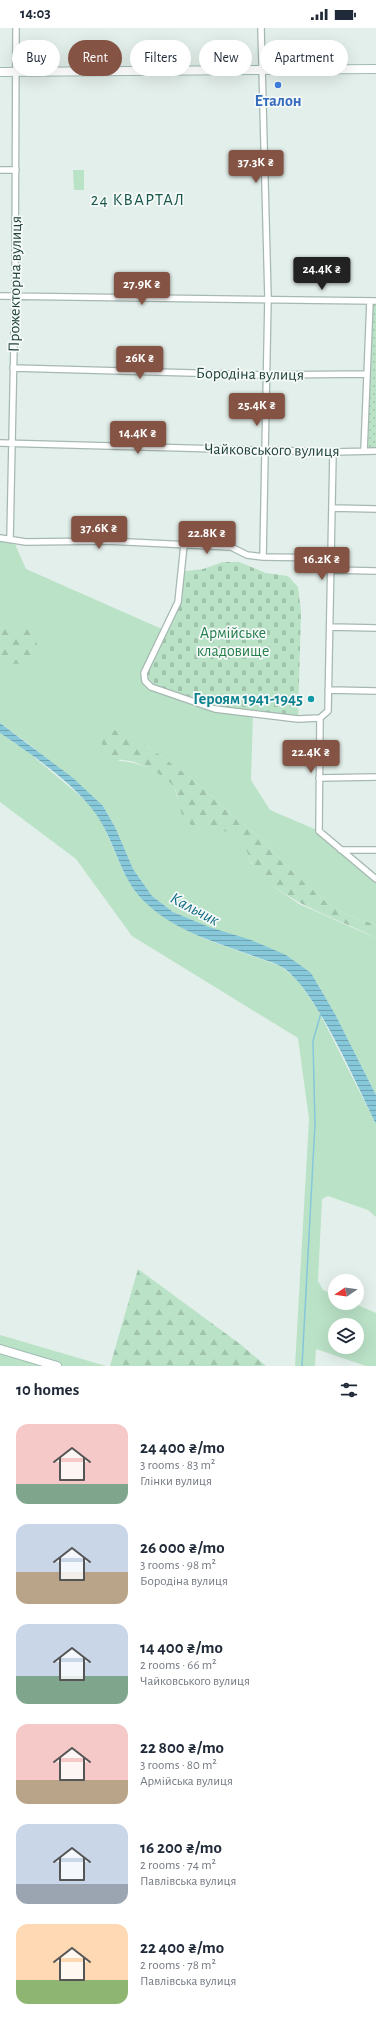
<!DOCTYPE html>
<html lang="en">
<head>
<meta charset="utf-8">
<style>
  body { margin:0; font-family:"Alegreya Sans",sans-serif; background:#f2f2f3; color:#1f2937; height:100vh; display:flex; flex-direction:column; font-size:15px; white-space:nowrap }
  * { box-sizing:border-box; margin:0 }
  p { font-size:13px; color:#747a83 }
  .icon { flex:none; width:22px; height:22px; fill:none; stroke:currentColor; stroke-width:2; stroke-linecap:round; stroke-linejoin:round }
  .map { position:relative; height:1338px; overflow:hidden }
  .panel { display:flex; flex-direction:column; background:#fff; flex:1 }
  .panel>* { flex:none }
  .guide { position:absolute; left:12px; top:12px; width:352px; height:36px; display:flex; gap:8px }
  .needle { width:26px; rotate:257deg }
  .buttons { position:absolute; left:328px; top:1246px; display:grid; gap:8px }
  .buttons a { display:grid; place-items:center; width:36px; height:36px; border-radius:50%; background:#fff; box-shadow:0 4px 16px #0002; font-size:20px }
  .price { position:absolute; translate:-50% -34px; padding:0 9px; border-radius:4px; background:#845343; color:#fff; font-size:13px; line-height:26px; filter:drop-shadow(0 1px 2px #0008) }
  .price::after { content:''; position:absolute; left:50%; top:24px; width:12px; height:9px; margin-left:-6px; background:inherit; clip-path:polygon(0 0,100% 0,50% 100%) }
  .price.selected { background:#222; color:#fff }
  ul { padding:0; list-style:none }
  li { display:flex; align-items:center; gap:12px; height:100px; padding:0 16px }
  li span { display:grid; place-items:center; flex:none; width:112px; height:80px; border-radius:12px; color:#555 }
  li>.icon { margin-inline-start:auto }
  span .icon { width:48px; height:48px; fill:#fffc; stroke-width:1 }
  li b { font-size:17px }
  h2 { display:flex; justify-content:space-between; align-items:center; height:48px; padding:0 16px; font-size:17px }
  .chip { padding:0 14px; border-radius:18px; background:#fff; box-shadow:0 4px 16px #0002; font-size:14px; line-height:36px }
  .chip.selected { background:#845343; color:#fff }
  .status { display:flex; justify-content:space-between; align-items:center; height:28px; padding:0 20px; background:#fff; direction:ltr }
  .status svg { height:11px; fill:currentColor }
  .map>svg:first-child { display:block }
</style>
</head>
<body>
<div class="status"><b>14:03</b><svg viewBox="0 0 49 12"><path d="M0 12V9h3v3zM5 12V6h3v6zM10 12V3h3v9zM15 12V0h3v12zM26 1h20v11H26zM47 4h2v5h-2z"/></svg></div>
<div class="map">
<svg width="376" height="1338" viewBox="0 0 376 1338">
  <defs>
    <pattern id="forest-firs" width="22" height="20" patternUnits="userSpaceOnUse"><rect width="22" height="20" fill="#bae2c7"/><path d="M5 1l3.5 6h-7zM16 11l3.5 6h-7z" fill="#a0c3ac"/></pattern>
    <pattern id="cemetery-stones" width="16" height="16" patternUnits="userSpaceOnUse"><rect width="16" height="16" fill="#bae2c7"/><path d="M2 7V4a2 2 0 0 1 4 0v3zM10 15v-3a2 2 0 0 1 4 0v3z" fill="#a0c3ac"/></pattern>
    <pattern id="park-dots" width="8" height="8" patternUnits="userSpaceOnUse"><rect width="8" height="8" fill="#bae2c7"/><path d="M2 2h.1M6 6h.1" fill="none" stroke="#a0c3ac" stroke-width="1.8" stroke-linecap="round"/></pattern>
    <pattern id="water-rules" width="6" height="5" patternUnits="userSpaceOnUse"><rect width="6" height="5" fill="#86c7d9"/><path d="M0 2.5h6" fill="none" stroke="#6da3b1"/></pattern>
  </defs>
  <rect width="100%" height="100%" fill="#e3efea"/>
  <path fill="#bae2c7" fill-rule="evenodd" d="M73,142H84V162H74Z
    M0,510L13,512L26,541L164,602L253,686L251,752L270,782L319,803L376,851V897L344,885L326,874L282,834L260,809L229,785L214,770L188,748L146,717L118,733C135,733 162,743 173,757C176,761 176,767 178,772C184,781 191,791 197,800L224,802L237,808L245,817L251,835L277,861L299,876L376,910V1067L335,986L311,945L173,884L152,868L133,841L116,801L103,778L29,716L0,695V634L11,635L9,599L0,601Z
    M0,705L29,725L91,777L102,795L124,845L202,910L280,938L296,950L318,982L376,1096V1189L368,1182L328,1168L322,1171L318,1253L323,1262L335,1267V1275H353L376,1285V1338H366L316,1321L315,1338H295L309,1091L298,1010L132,908L76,831L0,774ZM335,1297H357V1319H335Z
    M0,1307L106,1338H0Z"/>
  <path fill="url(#forest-firs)" d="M9,599C14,600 21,599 25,601C44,607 38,630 22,635C15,637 7,635 0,634V601Z
    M117,702L125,704L146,717L188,748L214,770L229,785L260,809L282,834L326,874L344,885L376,897V910C333,888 297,880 259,846C248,836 249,817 236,808C222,798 203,806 190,796C178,788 180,773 175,761C171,750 141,735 130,733C122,731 116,732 109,729C99,716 98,705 117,702Z
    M138,1241L240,1316L266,1338H110Z"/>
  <path fill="url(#cemetery-stones)" d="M223,534H239L266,545L288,548L298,559L301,584L298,691L215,681L151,659L144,645L178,574L180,544L203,541Z"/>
  <path fill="url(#park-dots)" d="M371,274H376V421H365Z"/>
  <path fill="url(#water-rules)" d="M0,695L73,750L103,778L116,801L133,841L152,868L173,884L209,899L251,912L286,927L311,945L335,986L376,1067V1096C358,1060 313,954 280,938C271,933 260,931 251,927C212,913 169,901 140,869C121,847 115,818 101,794C83,761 31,726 0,705Z"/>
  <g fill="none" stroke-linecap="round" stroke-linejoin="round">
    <path stroke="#86c7d9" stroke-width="1.5" d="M302,1338L315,1096L313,1013L321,985"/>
    <g stroke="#a5b8b2" stroke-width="8">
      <path id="street" d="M261,0L268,270L263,529
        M0,142H16
        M0,268L376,273
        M13,340L267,347L367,346
        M0,415L333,424L376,423
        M364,423L370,273
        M333,424L328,683L320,690L319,803L376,851
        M332,480L376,481
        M0,510L26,514L107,513L231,519L247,527L263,529L331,530
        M10,511L15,268L16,0
        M184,517L178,574L144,645L145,653L151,659L215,681L298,691L320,690
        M331,542L376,543
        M330,599L376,600
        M328,662L376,663
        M319,750L376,749
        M341,822H376"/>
    </g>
    <g stroke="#a0bcb4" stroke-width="10">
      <path id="secondary" d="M0,44L376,41
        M0,1321L57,1338"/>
    </g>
    <use href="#street" stroke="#fff" stroke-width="5.5"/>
    <use href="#secondary" stroke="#fff" stroke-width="8"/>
  </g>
  <circle fill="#3f7fe0" stroke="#f5faf8" stroke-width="1.5" cx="278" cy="57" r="4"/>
  <circle fill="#0f9aa8" stroke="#f5faf8" stroke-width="1.5" cx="311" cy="671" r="4"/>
  <g text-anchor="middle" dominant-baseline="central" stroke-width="3.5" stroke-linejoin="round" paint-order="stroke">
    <g font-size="16" font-weight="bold" fill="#366cbe" stroke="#f5faf8">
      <text x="278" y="73">Еталон</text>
    </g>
    <g font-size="16" fill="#21423b" stroke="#f5faf8">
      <text transform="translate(15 256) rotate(-89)">Прожекторна вулиця</text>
      <text transform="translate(250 346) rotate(1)">Бородіна вулиця</text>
      <text transform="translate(272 422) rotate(1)">Чайковського вулиця</text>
    </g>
    <g font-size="16" fill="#267e4d" stroke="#f5faf8">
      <text x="233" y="605">Армійське<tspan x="233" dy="18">кладовище</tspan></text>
    </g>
    <g font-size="16" font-weight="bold" fill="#0d838f" stroke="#f5faf8" text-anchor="end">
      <text x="303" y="671">Героям 1941-1945</text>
    </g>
    <g font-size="17" letter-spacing="1" fill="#1a574c" stroke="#f5faf8">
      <text x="138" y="171">24 КВАРТАЛ</text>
    </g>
    <g font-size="17" font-style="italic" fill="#136c86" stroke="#f5faf8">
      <text transform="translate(195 881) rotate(28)">Кальчик</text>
    </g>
  </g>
</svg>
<div class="buttons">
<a><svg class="needle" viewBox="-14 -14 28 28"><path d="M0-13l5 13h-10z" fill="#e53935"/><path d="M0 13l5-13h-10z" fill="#747a83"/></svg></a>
<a><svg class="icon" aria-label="layers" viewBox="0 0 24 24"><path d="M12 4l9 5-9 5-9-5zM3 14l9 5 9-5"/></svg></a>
</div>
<b class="price" style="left:256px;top:156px">37.3K ₴</b>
<b class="price selected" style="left:322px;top:263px">24.4K ₴</b>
<b class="price" style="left:142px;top:278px">27.9K ₴</b>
<b class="price" style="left:140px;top:352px">26K ₴</b>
<b class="price" style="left:257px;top:399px">25.4K ₴</b>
<b class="price" style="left:138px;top:427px">14.4K ₴</b>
<b class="price" style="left:99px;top:522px">37.6K ₴</b>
<b class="price" style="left:207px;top:527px">22.8K ₴</b>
<b class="price" style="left:322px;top:553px">16.2K ₴</b>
<b class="price" style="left:311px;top:746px">22.4K ₴</b>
<div class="guide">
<a class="chip">Buy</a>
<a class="chip selected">Rent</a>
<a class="chip">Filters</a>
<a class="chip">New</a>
<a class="chip">Apartment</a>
</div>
</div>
<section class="panel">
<h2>10 homes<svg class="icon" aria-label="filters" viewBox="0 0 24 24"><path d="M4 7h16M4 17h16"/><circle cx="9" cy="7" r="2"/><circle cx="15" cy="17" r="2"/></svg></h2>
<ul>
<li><span style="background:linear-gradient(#f6c9c9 75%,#7fa58c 0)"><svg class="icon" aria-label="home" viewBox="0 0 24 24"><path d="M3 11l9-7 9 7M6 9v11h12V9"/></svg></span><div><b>24 400 ₴/mo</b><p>3 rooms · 83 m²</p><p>Глінки вулиця</p></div></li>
<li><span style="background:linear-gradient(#c9d6e8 60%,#b9a48a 0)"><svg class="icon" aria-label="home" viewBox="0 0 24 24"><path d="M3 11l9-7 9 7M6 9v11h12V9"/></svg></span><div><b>26 000 ₴/mo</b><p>3 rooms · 98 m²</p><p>Бородіна вулиця</p></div></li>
<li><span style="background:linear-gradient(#c9d6e8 65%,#7fa58c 0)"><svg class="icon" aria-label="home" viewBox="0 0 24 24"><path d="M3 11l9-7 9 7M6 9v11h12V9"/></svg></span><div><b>14 400 ₴/mo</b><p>2 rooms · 66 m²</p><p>Чайковського вулиця</p></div></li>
<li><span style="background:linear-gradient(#f6c9c9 70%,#b9a48a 0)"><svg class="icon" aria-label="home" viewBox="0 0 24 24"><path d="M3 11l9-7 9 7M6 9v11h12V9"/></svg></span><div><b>22 800 ₴/mo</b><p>3 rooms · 80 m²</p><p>Армійська вулиця</p></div></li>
<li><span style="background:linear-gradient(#c9d6e8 75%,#9aa5b1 0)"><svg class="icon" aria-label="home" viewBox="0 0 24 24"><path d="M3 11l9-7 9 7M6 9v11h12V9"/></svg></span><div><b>16 200 ₴/mo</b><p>2 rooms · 74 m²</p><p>Павлівська вулиця</p></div></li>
<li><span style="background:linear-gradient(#ffd9b3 70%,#8fb573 0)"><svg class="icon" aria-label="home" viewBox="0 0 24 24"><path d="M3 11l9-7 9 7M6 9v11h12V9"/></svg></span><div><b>22 400 ₴/mo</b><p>2 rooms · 78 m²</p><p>Павлівська вулиця</p></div></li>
</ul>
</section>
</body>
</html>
